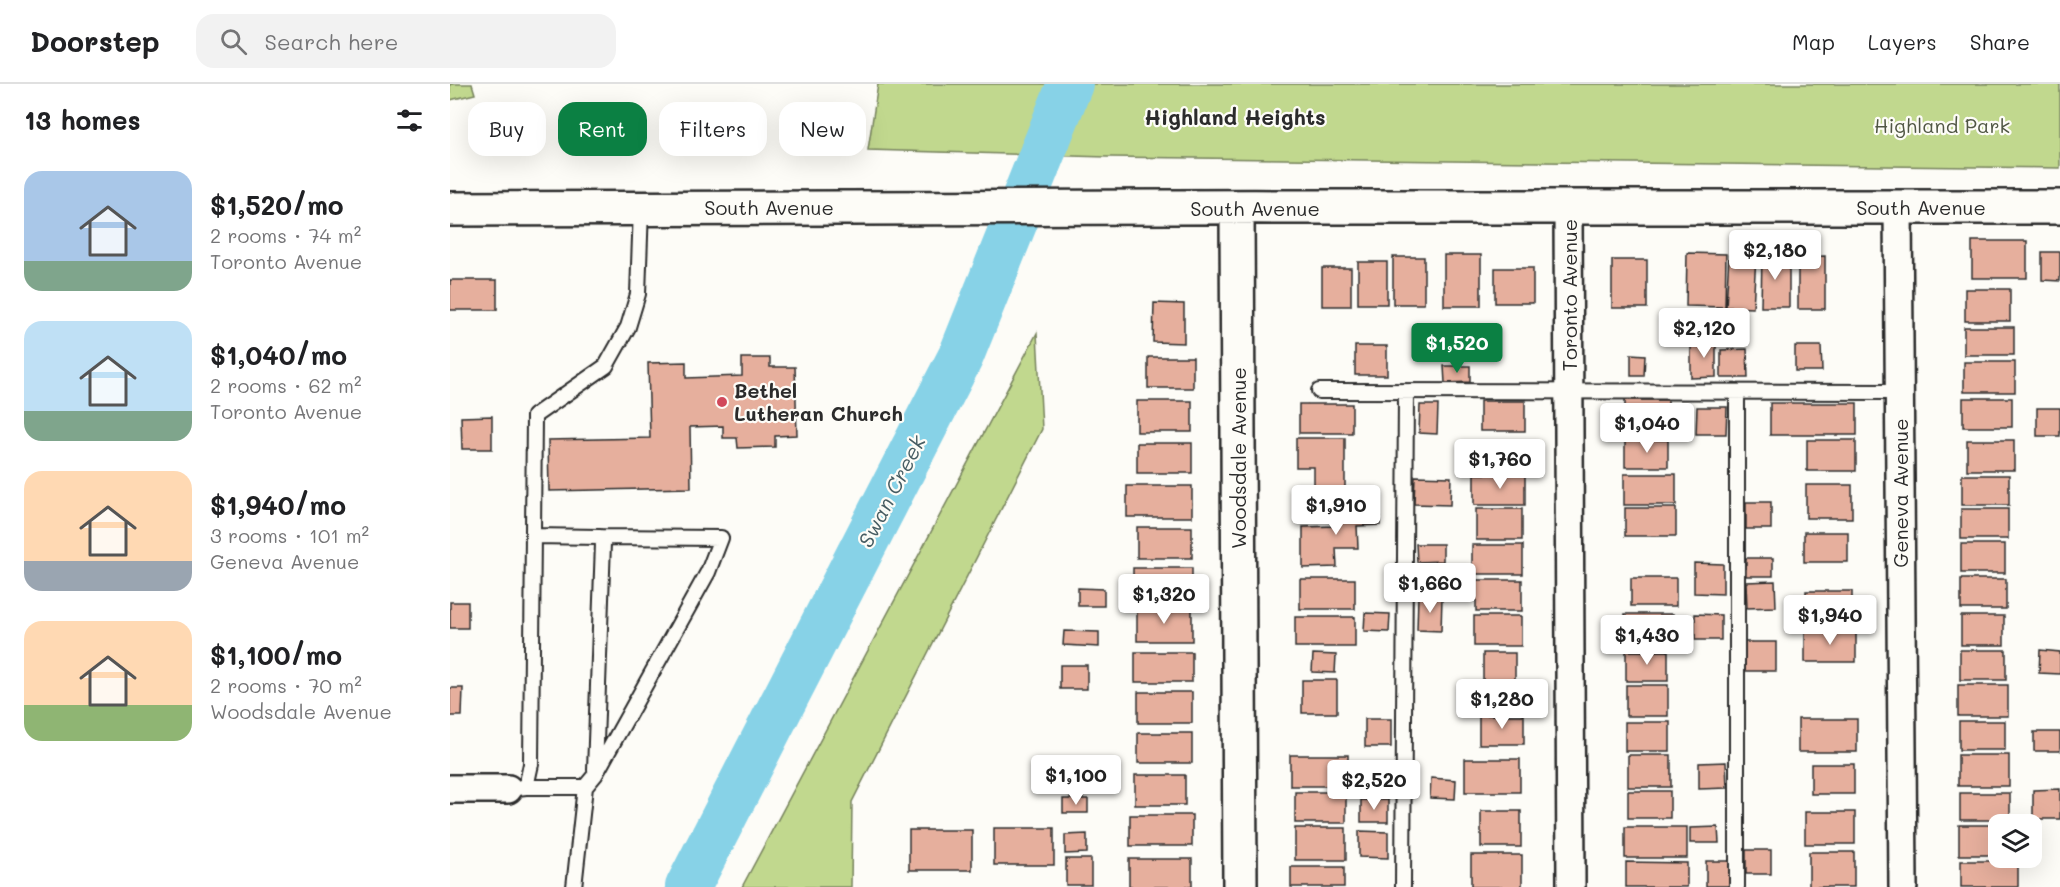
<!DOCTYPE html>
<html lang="en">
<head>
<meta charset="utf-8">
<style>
  body { margin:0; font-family:Mali,sans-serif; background:#f2f2f2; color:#202124; height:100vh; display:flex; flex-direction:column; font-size:22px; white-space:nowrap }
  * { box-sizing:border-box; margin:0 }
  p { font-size:20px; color:#757577 }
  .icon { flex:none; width:33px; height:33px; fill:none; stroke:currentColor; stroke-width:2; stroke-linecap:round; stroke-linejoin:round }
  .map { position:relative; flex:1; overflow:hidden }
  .sheet { display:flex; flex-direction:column; background:#fff; width:450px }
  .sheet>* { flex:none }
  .top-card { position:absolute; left:18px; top:18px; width:570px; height:54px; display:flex; gap:12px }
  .tools { position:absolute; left:1538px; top:730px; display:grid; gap:12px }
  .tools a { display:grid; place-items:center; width:54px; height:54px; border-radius:12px; background:#fff; box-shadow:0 6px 24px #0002; font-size:30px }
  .price { position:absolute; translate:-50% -51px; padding:0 14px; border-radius:6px; background:#fff; color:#222; font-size:20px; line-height:39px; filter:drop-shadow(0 2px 3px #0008) }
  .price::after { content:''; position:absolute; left:50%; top:36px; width:18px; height:14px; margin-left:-9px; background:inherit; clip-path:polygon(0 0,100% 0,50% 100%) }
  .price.selected { background:#0b8043; color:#fff }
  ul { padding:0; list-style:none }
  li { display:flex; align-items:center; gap:18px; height:150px; padding:0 24px }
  li span { display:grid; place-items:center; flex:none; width:168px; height:120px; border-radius:18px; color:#555 }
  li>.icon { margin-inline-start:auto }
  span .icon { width:72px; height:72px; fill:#fffc; stroke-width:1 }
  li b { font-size:26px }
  h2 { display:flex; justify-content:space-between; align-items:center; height:72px; padding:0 24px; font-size:26px }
  .chip { padding:0 21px; border-radius:18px; background:#fff; box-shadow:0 6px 24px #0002; font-size:21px; line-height:54px }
  .chip.selected { background:#0b8043; color:#fff }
  header { display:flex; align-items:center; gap:36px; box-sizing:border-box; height:84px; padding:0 30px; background:#fff; border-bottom:2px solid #e0e0e0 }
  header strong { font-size:28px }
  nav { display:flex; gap:33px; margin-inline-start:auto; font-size:21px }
  .search { width:420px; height:54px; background:#f2f2f2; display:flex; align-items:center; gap:15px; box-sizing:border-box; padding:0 21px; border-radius:18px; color:#757577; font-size:22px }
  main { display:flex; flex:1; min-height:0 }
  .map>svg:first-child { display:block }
</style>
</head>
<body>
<header>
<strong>Doorstep</strong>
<div class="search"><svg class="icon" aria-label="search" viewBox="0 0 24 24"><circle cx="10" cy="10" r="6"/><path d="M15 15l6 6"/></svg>Search here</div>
<nav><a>Map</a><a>Layers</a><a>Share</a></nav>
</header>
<main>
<section class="sheet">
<h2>13 homes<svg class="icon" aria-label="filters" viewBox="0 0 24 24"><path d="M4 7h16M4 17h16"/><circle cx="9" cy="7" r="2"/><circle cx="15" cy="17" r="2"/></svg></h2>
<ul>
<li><span style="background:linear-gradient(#a9c7e8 75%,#7fa58c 0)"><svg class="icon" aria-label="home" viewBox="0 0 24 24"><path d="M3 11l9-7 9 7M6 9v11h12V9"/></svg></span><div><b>$1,520/mo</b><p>2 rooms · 74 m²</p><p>Toronto Avenue</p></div></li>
<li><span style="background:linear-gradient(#bfe0f5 75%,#7fa58c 0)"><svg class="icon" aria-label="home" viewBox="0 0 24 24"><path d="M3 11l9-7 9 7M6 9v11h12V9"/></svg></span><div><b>$1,040/mo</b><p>2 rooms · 62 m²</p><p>Toronto Avenue</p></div></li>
<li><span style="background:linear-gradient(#ffd9b3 75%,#9aa5b1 0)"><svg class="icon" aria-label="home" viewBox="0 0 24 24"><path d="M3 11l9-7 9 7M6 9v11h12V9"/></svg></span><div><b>$1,940/mo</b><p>3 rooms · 101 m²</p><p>Geneva Avenue</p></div></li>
<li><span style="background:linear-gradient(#ffd9b3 70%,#8fb573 0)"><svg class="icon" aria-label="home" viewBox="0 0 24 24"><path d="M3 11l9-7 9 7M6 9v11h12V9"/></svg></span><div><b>$1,100/mo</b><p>2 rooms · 70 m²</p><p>Woodsdale Avenue</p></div></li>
</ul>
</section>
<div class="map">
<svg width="1610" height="803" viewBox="0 0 1610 803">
  <rect width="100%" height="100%" fill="#fdfcf7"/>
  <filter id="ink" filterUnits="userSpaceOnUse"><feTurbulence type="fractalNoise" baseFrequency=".0167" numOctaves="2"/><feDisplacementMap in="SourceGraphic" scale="12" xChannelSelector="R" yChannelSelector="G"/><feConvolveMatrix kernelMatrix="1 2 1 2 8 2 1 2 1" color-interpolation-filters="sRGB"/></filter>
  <g filter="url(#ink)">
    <path fill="#c1d88e" stroke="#76825c" stroke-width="1.5" d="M0,0H22L25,10L0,16Z
      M428,0H1610V84L657,73L418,66Z
      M587,249L592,345L402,718L401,803H292Z"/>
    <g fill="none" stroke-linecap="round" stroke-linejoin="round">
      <path stroke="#87d2e7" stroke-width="46" d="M238,803L511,272L620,0"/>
    </g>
    <path fill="#e6af9d" stroke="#2b2b2b" stroke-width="1.5" d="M1522,157H1577V194H1522Z
      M1592,168H1610V197L1592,196Z
      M1237,169L1276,170L1275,223L1236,222Z
      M994,171H1031V222H994Z
      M1279,171L1306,172L1303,224L1276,223Z
      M1312,171H1339V223H1311Z
      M1375,172V225H1348V173Z
      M943,173H974V220H943Z
      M1162,176H1197V224H1162Z
      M908,178H937V220H908Z
      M872,184H901V222H872Z
      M1045,184H1083V219H1045Z
      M0,196H47V226H0Z
      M1515,205H1560V237H1515Z
      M704,219L734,220V259L703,258Z
      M1514,243H1564V271H1514Z
      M1266,256V293L1241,294V257Z
      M905,262H937V291H905Z
      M1345,262H1371L1372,287H1345Z
      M1297,265L1298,294H1271V266Z
      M1181,270L1195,271L1194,292H1181Z
      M698,273H743V304H698Z
      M292,274H320V283H345L347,351L325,352V363L288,364L287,354H273V342L240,343L241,404L99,407L98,356L200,354L198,279L236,278V294L292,292Z
      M1514,278H1565V308H1514Z
      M994,282H1020V298L995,299Z
      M1513,314H1562V343H1513Z
      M1175,316H1218V347H1175Z
      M687,317H742V348H687Z
      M1030,317H1075V347H1030Z
      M1320,319H1407V351H1320Z
      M849,320H902V349H849Z
      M970,321H988L987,350L969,349Z
      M1247,323H1277L1276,350H1246Z
      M1587,324H1610V352H1587Z
      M42,332V365H12L11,333Z
      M846,354H895V414H864V383H846Z
      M1175,356H1218V383H1175Z
      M1357,356H1406V387H1357Z
      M1517,356H1564V386H1517Z
      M687,359H742V389H687Z
      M1024,390H1075V421H1024Z
      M1174,390H1226V421H1174Z
      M1512,391H1559V421H1512Z
      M965,392L1001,393L1000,421L964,420Z
      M1356,401H1402V434H1356Z
      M677,402H742V433H677Z
      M1296,418H1321V445H1296Z
      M930,424V441L907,442L908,464H886L887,483L853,484V443L885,442V425Z
      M1175,424H1226V452H1175Z
      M1026,425H1072V456H1026Z
      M1511,425H1558V455H1511Z
      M687,443H742V474H687Z
      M1354,448H1398V478H1354Z
      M966,460H993V477L967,478Z
      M1511,460H1555V489H1511Z
      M1022,461H1073V490H1022Z
      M1296,474H1323V492H1296Z
      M1244,479L1273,480V510L1244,509Z
      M683,484H742V516H683Z
      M1181,494H1226V522H1181Z
      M850,495H905V525H850Z
      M1511,495H1556V525H1511Z
      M1026,496H1072V527H1026Z
      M1325,497L1326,523L1297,524L1296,498Z
      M628,504L654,505V522H628Z
      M1356,507H1402V539H1356Z
      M968,512L992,513L991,547L967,546Z
      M0,518H18V544H0Z
      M687,525H742V557H687Z
      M915,529L940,530L939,548L914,547Z
      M1175,530H1223V562H1175Z
      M1245,530L1271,531V556H1245Z
      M1024,532H1071V562H1024Z
      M1511,532H1554V561H1511Z
      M845,533H905V563H845Z
      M1355,546H1406V578H1355Z
      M614,547L649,548V563L613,561Z
      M1295,558H1326V587H1295Z
      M1510,566H1556V596H1510Z
      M1590,566L1610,568V590L1589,589Z
      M1176,567H1218V597H1176Z
      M685,568H742V598H685Z
      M1033,569H1065V610H1033Z
      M863,570L886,571L885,589L862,588Z
      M610,581H637V605H610Z
      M852,596H887V629H852Z
      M1176,601H1218V632H1176Z
      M1508,601H1558V632H1508Z
      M0,604H13L12,632H0Z
      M688,608H742V639H688Z
      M1029,631H1074V660H1029Z
      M915,635H941V663H915Z
      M1348,635H1407V668H1348Z
      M1509,637H1555V666H1509Z
      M1175,638H1220V667H1175Z
      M1584,648H1610V667H1584Z
      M688,649H742V679H688Z
      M840,671H898V702H840Z
      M1178,671H1221V703H1178Z
      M1508,671H1559V702H1508Z
      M1015,675H1070V708H1015Z
      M1276,678L1277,704L1249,705V679Z
      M1361,680H1404V710H1361Z
      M685,691H735V721H685Z
      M981,694L1006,696L1005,715L980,714Z
      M1610,705V735H1583V706Z
      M1178,707H1220V734H1178Z
      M845,708H896V739H845Z
      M1510,709H1560V736H1510Z
      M613,715H638V729H613Z
      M911,716H938V738H911Z
      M1031,727H1071V763H1031Z
      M1355,728H1405V760H1355Z
      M680,731H742V762H680Z
      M1509,741H1548V771H1509Z
      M1175,743H1237V774H1175Z
      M1268,743L1269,759H1240V744Z
      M544,744H604V781H544Z
      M845,744H896V776H845Z
      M459,746H522V786H459Z
      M909,747L938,748V774L909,773Z
      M637,750V769L615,770V751Z
      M1296,766H1321V790H1296Z
      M1359,768H1404V803H1359Z
      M1021,771H1072V803H1021Z
      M616,775H641V801H616Z
      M679,775H742V803H679Z
      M1256,777H1279V802H1256Z
      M1511,777H1568V803H1511Z
      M1176,778L1237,779V803H1176Z
      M841,783H894V803H841Z"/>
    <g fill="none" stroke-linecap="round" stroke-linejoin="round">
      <g stroke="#2b2b2b" stroke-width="18">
        <path id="lane" d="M869,307L1449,308
          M1287,308V803
          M83,452L150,453L153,459L145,686
          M76,703H135L145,691L258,488L271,454L150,453
          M58,705L76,703L81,680L84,332L156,282L178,243L188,210L191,124
          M124,803L135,703
          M953,803L956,308"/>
      </g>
      <g stroke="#2b2b2b" stroke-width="32">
        <path id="street" d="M1448,123L1453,803
          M1118,124L1121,803
          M0,705H58"/>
      </g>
      <g stroke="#2b2b2b" stroke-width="38">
        <path id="secondary" d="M787,124L790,803
          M0,125C537,121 1073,124 1610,123"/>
      </g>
      <use href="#lane" stroke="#fdfcf7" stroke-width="14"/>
      <use href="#street" stroke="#fdfcf7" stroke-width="27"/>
      <use href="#secondary" stroke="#fdfcf7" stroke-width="33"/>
    </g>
  </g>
  <circle fill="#d1495b" stroke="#fdfcf7" stroke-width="2" cx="272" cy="318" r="6"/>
  <g text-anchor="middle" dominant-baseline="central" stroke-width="4.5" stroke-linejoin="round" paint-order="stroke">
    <g font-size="20" fill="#505644" stroke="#fdfcf7">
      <text x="1492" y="41">Highland Park</text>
    </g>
    <g font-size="20" fill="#2b2b2b" stroke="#fdfcf7">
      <text x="319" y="123">South Avenue</text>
      <text x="1471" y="123">South Avenue</text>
      <text x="805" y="124">South Avenue</text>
      <text transform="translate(1119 211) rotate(-90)">Toronto Avenue</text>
      <text transform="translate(788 374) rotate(-90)">Woodsdale Avenue</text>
      <text transform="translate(1450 409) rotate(-90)">Geneva Avenue</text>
    </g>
    <g font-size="20" font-weight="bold" fill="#2b2b2b" stroke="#fdfcf7" text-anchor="start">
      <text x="284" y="306">Bethel<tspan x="284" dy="23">Lutheran Church</tspan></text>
    </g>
    <g font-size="21" font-weight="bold" fill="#2b2b2b" stroke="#fdfcf7">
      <text x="785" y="32">Highland Heights</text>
    </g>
    <g font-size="21" font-style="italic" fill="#475d63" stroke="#fdfcf7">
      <text transform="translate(441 407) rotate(-63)">Swan Creek</text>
    </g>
  </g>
</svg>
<div class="tools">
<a><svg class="icon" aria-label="layers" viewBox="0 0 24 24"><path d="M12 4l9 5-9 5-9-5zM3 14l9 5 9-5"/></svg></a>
</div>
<b class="price" style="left:1325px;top:197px">$2,180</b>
<b class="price" style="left:1254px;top:275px">$2,120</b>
<b class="price selected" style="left:1007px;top:290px">$1,520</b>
<b class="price" style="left:1197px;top:370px">$1,040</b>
<b class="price" style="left:1050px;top:406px">$1,760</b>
<b class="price" style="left:886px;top:452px">$1,910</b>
<b class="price" style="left:980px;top:530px">$1,660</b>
<b class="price" style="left:714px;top:541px">$1,320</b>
<b class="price" style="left:1380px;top:562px">$1,940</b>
<b class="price" style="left:1197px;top:582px">$1,430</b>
<b class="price" style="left:1052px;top:646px">$1,280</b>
<b class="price" style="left:626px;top:722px">$1,100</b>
<b class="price" style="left:924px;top:727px">$2,520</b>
<div class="top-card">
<a class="chip">Buy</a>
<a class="chip selected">Rent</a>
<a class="chip">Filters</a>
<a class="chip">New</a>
</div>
</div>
</main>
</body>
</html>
